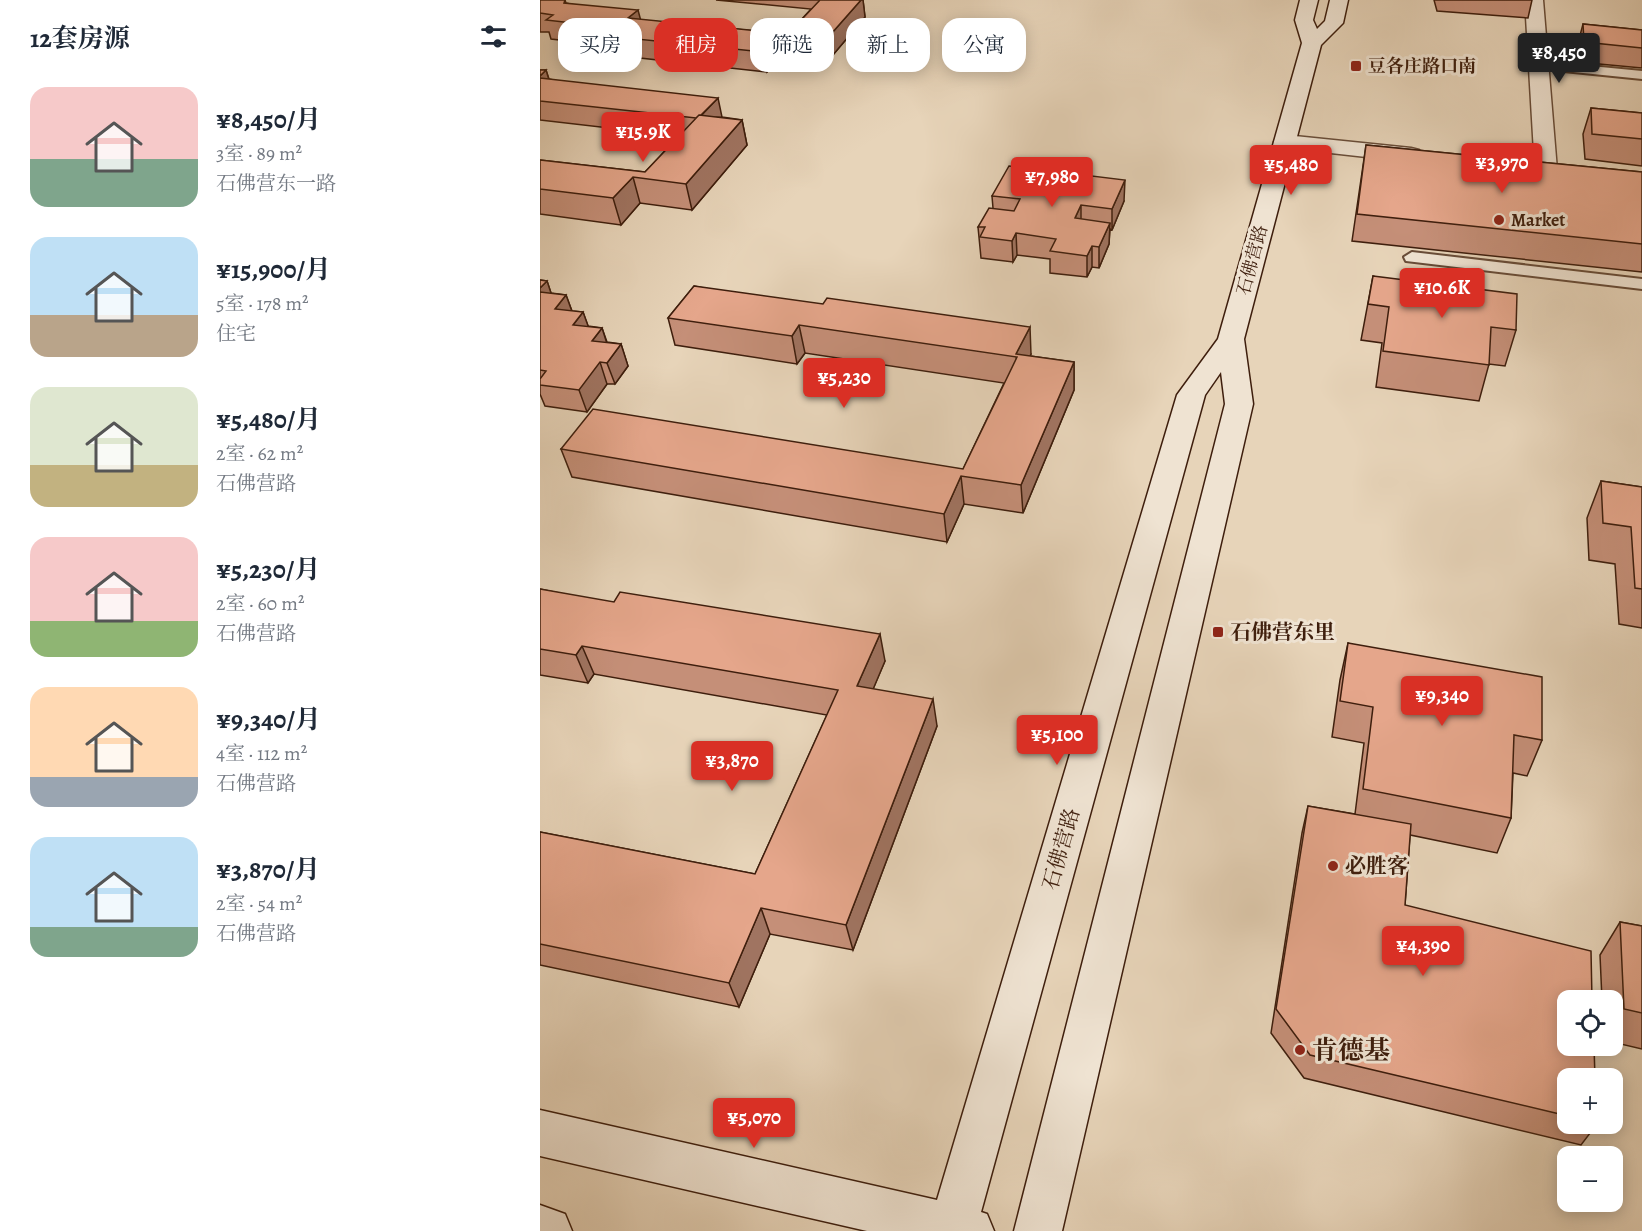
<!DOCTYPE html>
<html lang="zh">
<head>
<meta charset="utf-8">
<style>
  body { margin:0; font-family:Alegreya,"Noto Serif SC",serif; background:#f6f6f7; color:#1f2937; height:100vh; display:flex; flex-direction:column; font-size:22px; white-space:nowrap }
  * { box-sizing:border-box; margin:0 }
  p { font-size:20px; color:#747a83 }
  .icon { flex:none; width:33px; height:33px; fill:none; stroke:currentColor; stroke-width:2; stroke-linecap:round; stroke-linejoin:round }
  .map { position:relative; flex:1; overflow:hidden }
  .panel { display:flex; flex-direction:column; background:#fff; width:540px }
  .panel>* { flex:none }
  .top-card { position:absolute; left:18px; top:18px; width:570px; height:54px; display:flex; gap:12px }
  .controls { position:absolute; left:1017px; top:990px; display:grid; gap:12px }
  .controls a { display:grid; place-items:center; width:66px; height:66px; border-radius:12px; background:#fff; box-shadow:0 3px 15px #0003; font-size:30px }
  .price { position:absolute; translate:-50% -51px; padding:0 14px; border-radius:6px; background:#d93025; color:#fff; font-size:20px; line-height:39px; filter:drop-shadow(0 2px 3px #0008) }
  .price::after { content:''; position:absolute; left:50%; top:36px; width:18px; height:14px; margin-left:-9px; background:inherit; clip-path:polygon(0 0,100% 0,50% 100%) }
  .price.active { background:#222; color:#fff }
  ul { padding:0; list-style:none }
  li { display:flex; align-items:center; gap:18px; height:150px; padding:0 30px }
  li span { display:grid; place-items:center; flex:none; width:168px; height:120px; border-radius:18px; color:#555 }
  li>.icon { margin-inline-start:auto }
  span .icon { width:72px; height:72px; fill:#fffc; stroke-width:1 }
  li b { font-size:26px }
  h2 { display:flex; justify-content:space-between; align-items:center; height:72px; padding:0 30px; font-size:26px }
  .chip { padding:0 21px; border-radius:18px; background:#fff; box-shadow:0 3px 15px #0003; font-size:21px; line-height:54px }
  .chip.active { background:#d93025; color:#fff }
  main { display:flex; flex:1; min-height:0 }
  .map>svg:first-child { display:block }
</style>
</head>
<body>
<main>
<section class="panel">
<h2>12套房源<svg class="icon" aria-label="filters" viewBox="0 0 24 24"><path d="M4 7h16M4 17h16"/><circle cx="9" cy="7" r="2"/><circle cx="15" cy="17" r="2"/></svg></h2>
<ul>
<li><span style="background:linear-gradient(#f6c9c9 60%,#7fa58c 0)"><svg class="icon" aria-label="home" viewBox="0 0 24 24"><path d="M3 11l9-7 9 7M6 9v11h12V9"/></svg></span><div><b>¥8,450/月</b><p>3室 · 89 m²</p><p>石佛营东一路</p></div></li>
<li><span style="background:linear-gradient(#bfe0f5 65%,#b9a48a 0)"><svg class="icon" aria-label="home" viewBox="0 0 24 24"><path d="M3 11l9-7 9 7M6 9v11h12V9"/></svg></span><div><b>¥15,900/月</b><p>5室 · 178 m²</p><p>住宅</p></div></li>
<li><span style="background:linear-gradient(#dfe7d0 65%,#c2b280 0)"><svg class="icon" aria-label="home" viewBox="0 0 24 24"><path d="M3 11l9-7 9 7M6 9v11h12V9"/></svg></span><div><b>¥5,480/月</b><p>2室 · 62 m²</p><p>石佛营路</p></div></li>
<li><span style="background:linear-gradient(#f6c9c9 70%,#8fb573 0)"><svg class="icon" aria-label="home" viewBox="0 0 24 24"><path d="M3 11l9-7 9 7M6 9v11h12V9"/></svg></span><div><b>¥5,230/月</b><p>2室 · 60 m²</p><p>石佛营路</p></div></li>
<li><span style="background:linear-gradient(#ffd9b3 75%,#9aa5b1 0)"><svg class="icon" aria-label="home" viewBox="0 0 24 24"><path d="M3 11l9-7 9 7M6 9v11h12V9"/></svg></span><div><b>¥9,340/月</b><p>4室 · 112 m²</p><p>石佛营路</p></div></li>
<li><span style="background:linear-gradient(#bfe0f5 75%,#7fa58c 0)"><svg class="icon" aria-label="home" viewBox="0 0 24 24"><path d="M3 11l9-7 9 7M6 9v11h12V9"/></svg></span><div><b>¥3,870/月</b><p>2室 · 54 m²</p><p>石佛营路</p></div></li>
</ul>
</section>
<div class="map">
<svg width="1102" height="1231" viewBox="0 0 1102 1231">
  <rect width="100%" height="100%" fill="#e7d4b9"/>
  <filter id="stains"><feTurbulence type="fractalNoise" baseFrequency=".00333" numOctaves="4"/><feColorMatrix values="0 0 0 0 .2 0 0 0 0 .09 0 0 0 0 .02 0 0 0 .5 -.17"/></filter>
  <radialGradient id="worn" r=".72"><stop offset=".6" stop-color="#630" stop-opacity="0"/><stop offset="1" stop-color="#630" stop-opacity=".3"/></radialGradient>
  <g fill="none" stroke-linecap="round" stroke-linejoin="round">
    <g stroke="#684c38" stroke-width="4">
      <path id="lane" d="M999,61L1102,71V79L994,68L992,65L994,62Z
        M872,252L1102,279V289L866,261L864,257Z"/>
    </g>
    <g stroke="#684c38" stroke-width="3">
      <path id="street" d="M985,0H1003L1017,170L1014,175L1006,177L998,175L995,170Z
        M745,135L871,148L879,150L882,155L879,160L871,162L737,147L734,142L737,137Z"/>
    </g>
    <g stroke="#3e1e0d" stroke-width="3">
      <path id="secondary" d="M760,0H778L773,20L777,29L785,21L790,0H808L803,23L781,45L704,339L713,404L522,1231H474L685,404L681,372L665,395L441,1212L447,1214L454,1231H327L0,1156V1110L397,1200L637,395L678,339L762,43L755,20Z
        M0,1205L25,1214L32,1231H0Z"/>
    </g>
    <use href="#lane" fill="#efe3d2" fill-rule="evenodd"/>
    <use href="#street" fill="#efe3d2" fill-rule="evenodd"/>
    <use href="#secondary" fill="#efe3d2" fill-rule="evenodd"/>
  </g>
  <path fill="#c58f78" stroke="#3e1e0d" stroke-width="1.5" d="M0,0H25L26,3L100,20L248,34L271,9L176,0H323L325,17L287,62L240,57L227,72L82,56L80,47L11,39L9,32H0Z
    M894,0H992L988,18L897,11Z
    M1043,24L1102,30V68L1038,62V43Z
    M0,70H6L9,79L182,117L202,120L207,145L152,210L100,203L81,225L0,214V160L105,172L139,136L0,120Z
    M1051,108L1102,113V166L1045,159L1043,134Z
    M826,145L1102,172V272L812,241Z
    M452,196L584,201L572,230L570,229L569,244L559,268L552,267L547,277L510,273V259L477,255L473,262L441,258L438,227L453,208Z
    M833,276L976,330L965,366L949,364L939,401L836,387L842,343L821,340Z
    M0,280L7,281L11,293L26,295L32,311L43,312L48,326L62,328L67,342L81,344L88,366L75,384H67L47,412L5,406L0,394Z
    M154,286L491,354L490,356L534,362V390L483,513L424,504L407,542L32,477L21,449L423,469L464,383L265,353L257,364L135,345L128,318Z
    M1061,481L1102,487V628L1079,624L1075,564L1049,560L1047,518Z
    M0,589L345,661L333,689L397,726L313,950L230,934L199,1007L0,965V832L215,874L287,715L54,674L48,683L0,675Z
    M808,643L1002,740L987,776L973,773L971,818L957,853L870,835L865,905L1028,1078V1124H1057L1041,1145L764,1078L731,1033L762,833L768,806L815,814L824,743L792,737L800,680Z
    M1080,922L1102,926V1049L1072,1042V1000H1062L1060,955Z"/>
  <path fill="#a07461" stroke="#3e1e0d" stroke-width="1.5" d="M321,0H323L325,17L287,62L284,42Z
    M98,10L103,29L88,18Z
    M237,38L240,57L227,72L223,52Z
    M6,70L12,90L0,85V76Z
    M178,98L182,117L159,118Z
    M202,120L207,145L152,210L146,184Z
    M93,177L100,203L81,225L73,198Z
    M585,180L584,201L572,230V209Z
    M541,205V226L535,218Z
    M570,223L569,244L559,268V247Z
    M476,233L477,255L473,262L472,241Z
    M552,246V267L547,277V256Z
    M7,281L14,302L0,299V288Z
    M26,295L34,317L15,309Z
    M43,312L51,334L33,325Z
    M259,325L265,353L257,364L252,336Z
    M490,327L491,354L478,381L476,354Z
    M62,328L69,350L60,362L67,384L47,412L39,390L52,341Z
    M81,344L88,366L75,384L67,363Z
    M534,362V390L483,513L481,485Z
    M421,476L424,504L407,542L404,514Z
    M340,634L345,661L323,713L317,686Z
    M42,646L54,674L48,683L36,655Z
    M393,699L397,726L313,950L306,925Z
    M221,908L230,934L199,1007L189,983Z"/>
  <path fill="#e5a68b" stroke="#3e1e0d" stroke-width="1.5" d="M0,0H25L24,3L98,10L88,18L248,34L280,0H321L284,42L237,38L223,52L77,37L86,29L6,20L13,15L0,13Z
    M1043,24L1102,30V48L1044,42Z
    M0,70H6L0,76Z
    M0,78L178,98L161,115H159L156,118L0,101Z
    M1051,108L1102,113V139L1052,134Z
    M159,115L202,120L146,184L93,177L73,198L0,189V160L105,172Z
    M826,145L1102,172V244L817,214Z
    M469,166L585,180L572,209L541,205L535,218L570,223L559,247L552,246L547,256L510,251L516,239L476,233L472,241L440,237L445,227H438L449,208L474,211L480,199L452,196Z
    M833,276L977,294L976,330L951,327L949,365L843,351L849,307L828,304Z
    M0,280L7,281L0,288Z
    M154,286L283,304L287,298L490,327L476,354L534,362L481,485L421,476L404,514L21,449L53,409L423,469L477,357L259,325L252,336L128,318Z
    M0,292L26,295L15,309L43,312L33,325L62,328L52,341L81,344L67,363L60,362L39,390L0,385V379L6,371L0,370Z
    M1061,481L1102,487V589L1095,588L1091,527L1063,523Z
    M0,589L74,602L80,592L340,634L317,686L393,699L306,925L221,908L189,983L0,944V832L215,874L298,690L42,646L36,655L0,649Z
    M808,643L1002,677V740L974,735L971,818L823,789L833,707L800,701Z
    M768,806L871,824L865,905L1051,951L1052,1000H1028V1046H1054L1055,1078H1028V1116L770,1055L736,1009Z
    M1080,922L1102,926V1013L1084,1009Z"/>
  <g fill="#8f2418" stroke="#efe3d2" stroke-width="2">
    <rect x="810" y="60" width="12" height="12" rx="3"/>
    <circle cx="959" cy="220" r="6"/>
    <rect x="672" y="626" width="12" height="12" rx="3"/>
    <circle cx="793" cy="866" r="6"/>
    <circle cx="760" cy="1050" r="6"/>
  </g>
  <g text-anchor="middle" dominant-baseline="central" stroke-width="6" stroke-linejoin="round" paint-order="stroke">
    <g font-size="18" font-weight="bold" fill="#3e1e0d" stroke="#efe3d2" text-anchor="start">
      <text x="828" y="66">豆各庄路口南</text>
      <text x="971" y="220">Market</text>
    </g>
    <g font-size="18" fill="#3e1e0d" stroke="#efe3d2">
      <text transform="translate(712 260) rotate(-75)">石佛营路</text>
    </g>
    <g font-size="21" font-weight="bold" fill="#3e1e0d" stroke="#efe3d2" text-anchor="start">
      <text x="690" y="632">石佛营东里</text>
      <text x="805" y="866">必胜客</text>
    </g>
    <g font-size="21" fill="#3e1e0d" stroke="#efe3d2">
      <text transform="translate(521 849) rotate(-74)">石佛营路</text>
    </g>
    <g font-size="26" font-weight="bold" fill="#3e1e0d" stroke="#efe3d2" text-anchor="start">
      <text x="772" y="1050">肯德基</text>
    </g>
  </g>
  <rect width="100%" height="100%" filter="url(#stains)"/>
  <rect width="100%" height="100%" fill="url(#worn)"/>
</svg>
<div class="controls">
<a><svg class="icon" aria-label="locate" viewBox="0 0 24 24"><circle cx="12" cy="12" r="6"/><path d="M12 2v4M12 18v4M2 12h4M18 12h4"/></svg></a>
<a>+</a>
<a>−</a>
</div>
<b class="price active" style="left:1019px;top:84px">¥8,450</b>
<b class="price" style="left:103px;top:163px">¥15.9K</b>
<b class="price" style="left:962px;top:194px">¥3,970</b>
<b class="price" style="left:751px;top:196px">¥5,480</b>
<b class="price" style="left:512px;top:208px">¥7,980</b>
<b class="price" style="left:902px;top:319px">¥10.6K</b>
<b class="price" style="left:304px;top:409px">¥5,230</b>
<b class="price" style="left:902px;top:727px">¥9,340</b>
<b class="price" style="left:517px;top:766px">¥5,100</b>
<b class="price" style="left:192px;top:792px">¥3,870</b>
<b class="price" style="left:883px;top:977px">¥4,390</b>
<b class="price" style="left:214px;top:1149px">¥5,070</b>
<div class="top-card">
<a class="chip">买房</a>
<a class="chip active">租房</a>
<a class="chip">筛选</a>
<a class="chip">新上</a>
<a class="chip">公寓</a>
</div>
</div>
</main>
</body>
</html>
